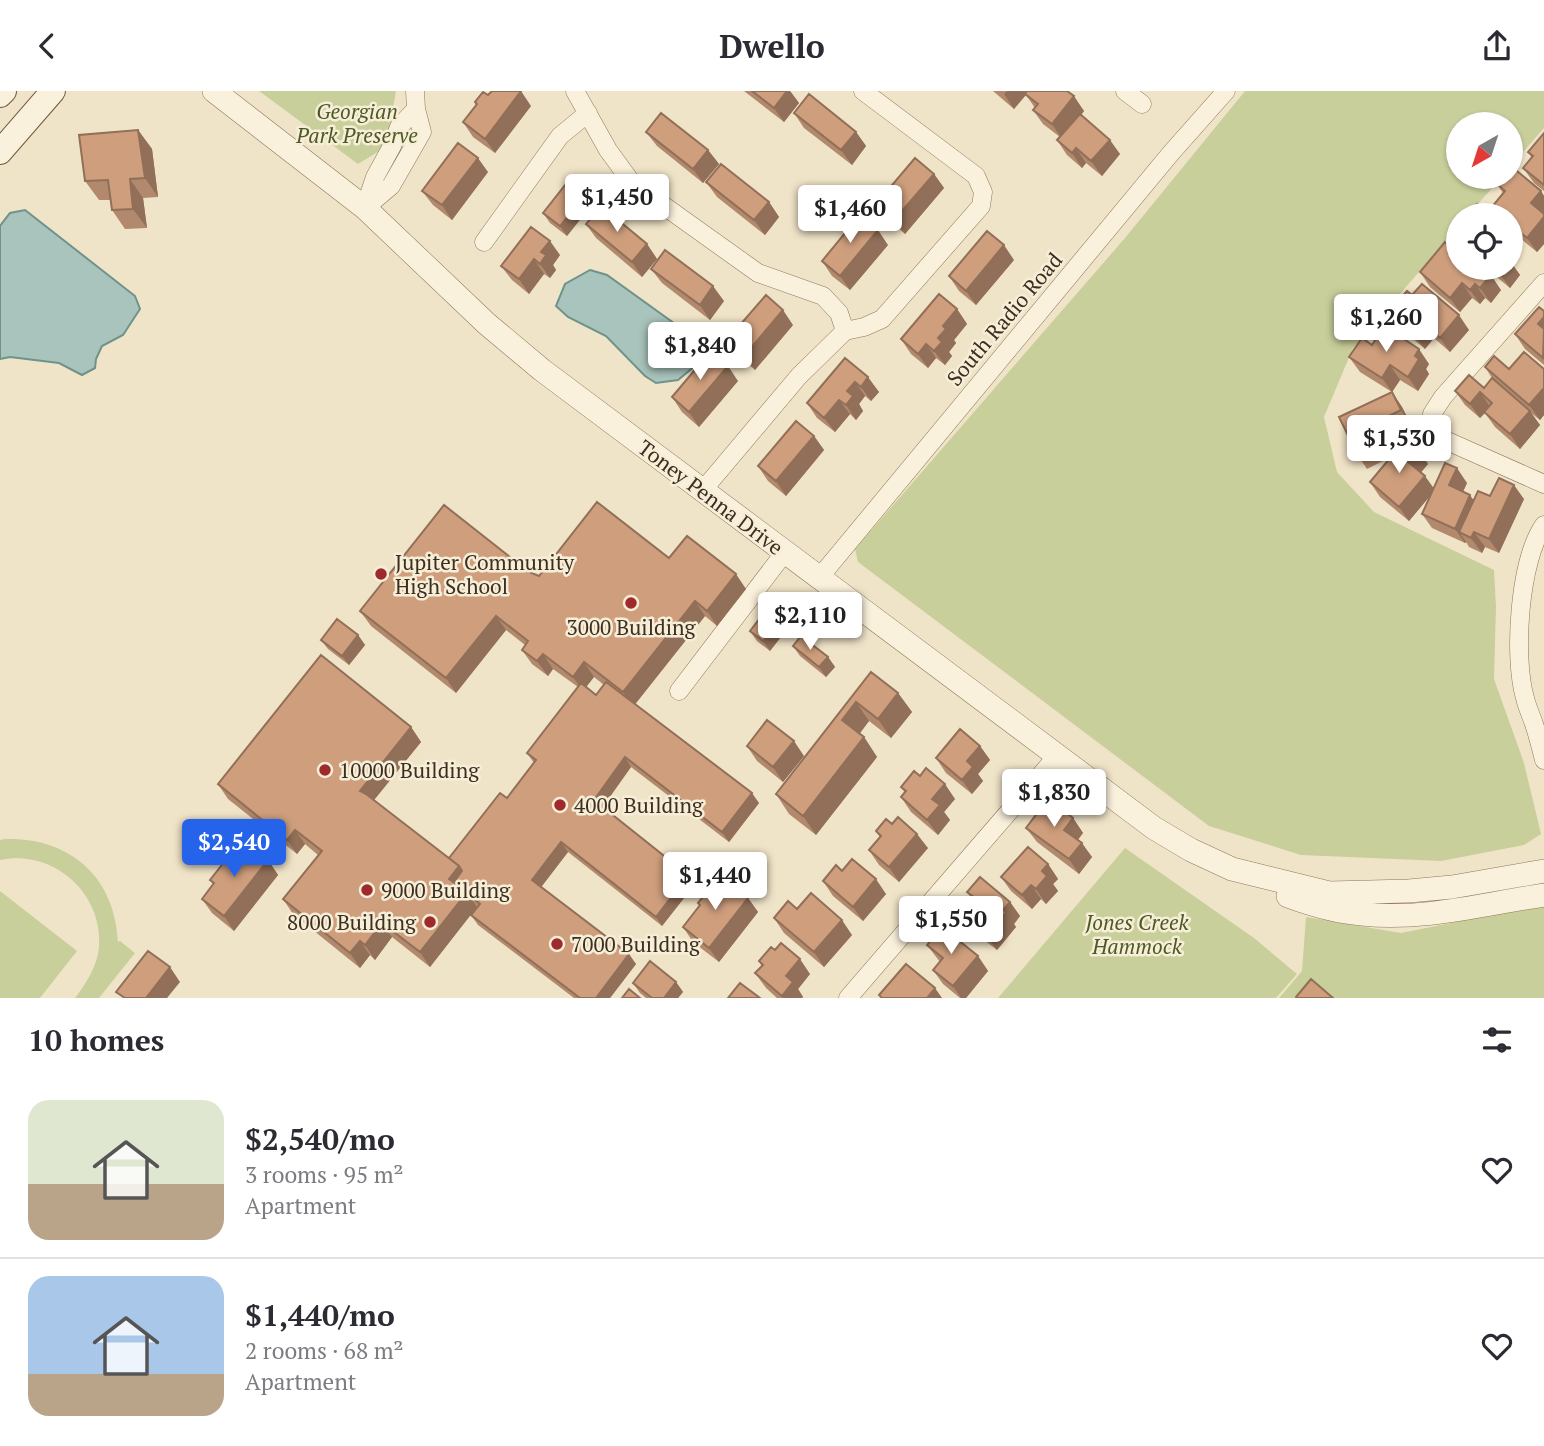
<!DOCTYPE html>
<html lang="en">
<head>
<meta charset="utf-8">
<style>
  body { margin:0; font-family:"PT Serif",serif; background:#f7f7f7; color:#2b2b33; height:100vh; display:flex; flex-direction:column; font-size:26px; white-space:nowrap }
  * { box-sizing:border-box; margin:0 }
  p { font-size:23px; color:#7c7c81 }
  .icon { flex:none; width:38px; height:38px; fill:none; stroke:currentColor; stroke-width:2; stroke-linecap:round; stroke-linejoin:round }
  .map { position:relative; height:907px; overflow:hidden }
  .drawer { display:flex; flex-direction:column; background:#fff; flex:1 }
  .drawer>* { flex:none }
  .needle { width:46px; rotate:219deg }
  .tools { position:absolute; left:1446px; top:21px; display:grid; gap:14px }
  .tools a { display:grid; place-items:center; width:77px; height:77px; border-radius:50%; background:#fff; box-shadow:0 2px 5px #0004; font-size:35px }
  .price { position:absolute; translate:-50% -60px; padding:0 16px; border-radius:7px; background:#fff; color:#222; font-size:23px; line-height:46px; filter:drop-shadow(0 2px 4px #0008) }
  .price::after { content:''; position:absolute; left:50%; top:42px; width:21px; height:16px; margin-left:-10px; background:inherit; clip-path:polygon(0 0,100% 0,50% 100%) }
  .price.active { background:#2563eb; color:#fff }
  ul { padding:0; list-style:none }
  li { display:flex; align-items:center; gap:21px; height:175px; padding:0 28px }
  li+li { border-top:2px solid #e1e1e2 }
  li span { display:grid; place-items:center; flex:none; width:196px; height:140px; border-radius:21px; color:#555 }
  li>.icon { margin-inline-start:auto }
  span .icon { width:84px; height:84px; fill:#fffc; stroke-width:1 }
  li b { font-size:30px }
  h2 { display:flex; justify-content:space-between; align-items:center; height:84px; padding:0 28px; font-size:30px }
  header { display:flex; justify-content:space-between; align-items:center; height:91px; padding:0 28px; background:#fff; font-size:32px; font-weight:700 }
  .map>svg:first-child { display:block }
</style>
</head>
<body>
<header><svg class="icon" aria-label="back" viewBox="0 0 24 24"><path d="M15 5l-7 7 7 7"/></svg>Dwello<svg class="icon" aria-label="share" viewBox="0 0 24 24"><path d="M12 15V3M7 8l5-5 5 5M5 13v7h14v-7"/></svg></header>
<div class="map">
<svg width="1544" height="907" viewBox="0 0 1544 907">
  <rect width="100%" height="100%" fill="#f0e4c8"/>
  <path fill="#c9cf9b" d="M259,0H396L386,56L358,73Z
    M1245,0H1544V37L1510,76V33H1458V86H1502L1468,124H1458V136L1353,257L1324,326L1337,381L1374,421L1494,479L1496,516L1494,588L1524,672L1541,743L1524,754L1441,770L1301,764L1209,735L858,471L855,458L1125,147Z
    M5,748C70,746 115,786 118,851L120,850L135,862L99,907H75C85,894 94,880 98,863C108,807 56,757 0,769V749Z
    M1125,757L1254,847L1297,883L1276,907H998Z
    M0,800L77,860L40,907H0Z
    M1544,813V907H1279L1302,880L1306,826L1401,842Z"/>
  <path fill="#a9c4bc" stroke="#6f938a" stroke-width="2" d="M25,119L135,205L140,218L123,244L102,255L96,268L95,277L82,284L59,272L10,266L0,268V135L10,122Z
    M590,179L607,184L696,248V274L678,289L656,292L645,285L606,245L568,226L556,215L565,193Z"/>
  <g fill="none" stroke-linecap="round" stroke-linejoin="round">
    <g stroke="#8d765c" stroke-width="19">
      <path id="minor" d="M575,0L608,59L632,92L758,182L823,205L839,222L845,240
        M1125,0L1142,13
        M365,116L375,86L392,55L399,36L416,18
        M365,117L391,95L422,41L416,18L415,0
        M484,151L560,45L588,22
        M1544,192L1443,306L1432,323V335L1445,349L1544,393
        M703,399L799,285L845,240L864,236L882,228L981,115L983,101L976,85L863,0
        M1544,434C1519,470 1513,566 1525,607C1527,616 1531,624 1534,633C1538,645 1541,657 1544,669
        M819,487L1171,62L1226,0
        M679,600L785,461
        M848,907L1057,665"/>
    </g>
    <g stroke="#8d765c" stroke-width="24">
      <path id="tertiary" d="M214,0L365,117L487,233L542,279L1154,737L1191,759L1232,778L1329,802L1409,800L1452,796L1544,780
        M1288,805C1312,814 1336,821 1362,823C1422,830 1484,813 1544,804"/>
    </g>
    <g stroke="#6f573f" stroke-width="26">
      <path id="secondary" d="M0,4L4,0
        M0,61L53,0"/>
    </g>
    <use href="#minor" stroke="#faf1dc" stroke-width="18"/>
    <use href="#tertiary" stroke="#faf1dc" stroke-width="23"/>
    <use href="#secondary" stroke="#faf1dc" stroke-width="24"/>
  </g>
  <path fill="#b2896c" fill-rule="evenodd" d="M744,0H790L799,12L784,31Z
    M993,0H1067L1084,20L1081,24L1120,63L1102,85L1086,72L1082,77L1067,64L1057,49L1060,46L1043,33L1033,19L1035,17L1026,4L1014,18Z
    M488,4L531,15L495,62L473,46L463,31L476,13L475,11Z
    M794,22L856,41L866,55L852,74L804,37Z
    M138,39L152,58L158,106L143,107L147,137L125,138L112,119L110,109H99L85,90Z
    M646,41L708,59L719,73L703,92L657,55Z
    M1544,42V100L1534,92L1523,77L1532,67L1528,61Z
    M488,81L452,129L433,114L422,100Z
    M934,83L944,97L905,143L886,127L876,113Z
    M706,91L769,111L779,126L765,144L717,106Z
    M1496,92L1541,100L1544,105V153L1537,161L1510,139V124H1496L1491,117L1503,102Z
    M583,106L590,116L567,145L550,132L543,122Z
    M586,133L647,153L657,168L642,186L596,147Z
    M888,154L850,199L832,185L822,170Z
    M560,164L553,174L556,179L550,187L544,183L529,203L512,189L501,175Z
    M1014,169L976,214L959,200L949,185Z
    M1510,170L1520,184L1510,197L1486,177H1510Z
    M651,178L724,210L710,229L662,192Z
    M1420,181L1501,199L1491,212L1485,207L1480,213L1472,207L1460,221L1430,196Z
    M1412,204L1469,239L1450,261L1434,247L1425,258L1399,236L1388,222Z
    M957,218L967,233L954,249L956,252L949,261L952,265L945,274L936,267L928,277L911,263L901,248Z
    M1544,220V274L1525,258L1515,243Z
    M793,234L755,279L737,264L727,249Z
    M1372,254L1429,273L1426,278L1429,283L1418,300L1400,289L1392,301L1402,316L1411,334L1393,342L1399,356L1428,373L1421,381L1433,397L1467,392L1463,401L1474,409L1490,405L1524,408L1499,462L1485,456L1482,462L1469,456L1466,451L1465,452L1432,437L1422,423L1429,406L1409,430L1380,406L1370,391L1391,366L1367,378L1357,363L1392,301L1360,281L1349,266Z
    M845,267L879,301L871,310L865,305L859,313L863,320L856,329L850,323L835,341L817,327L807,312Z
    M1485,276L1509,278H1544V324L1540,329L1531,322L1540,334L1520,358L1495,336L1485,322L1480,327L1465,314L1455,300L1484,297L1492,287Z
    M738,290L699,336L682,321L672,306Z
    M814,345L824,359L786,405L768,390L758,375Z
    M669,467L746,498L717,535L705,525L635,613L759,712L729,751L631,676L603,716L695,793L662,835L568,761L541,796L636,873L610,907H574L478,834L471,824L477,816V815L430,876L392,846L375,869L370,864L360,877L293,823L283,808L318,764L305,753L297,763L228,708L218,693L411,636L421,651L374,709L449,767L507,707L534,672L527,662L578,596L553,578L548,585L532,573L522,559L525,554L506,539L456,602L371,535L360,520L529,481L539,485ZM594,586L604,594L596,604L586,596Z
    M780,528L787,538L770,560L757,550L750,540Z
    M358,544L365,554L349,574L328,558L321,549Z
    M793,555L828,566L835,576L826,586L800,565Z
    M871,581L898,602L912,621L891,647L869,630L859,643L864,646L877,666L816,744L789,723L776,703Z
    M747,655L804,665L783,691L757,670Z
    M980,655L990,669L978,683L983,690L972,703L946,682L936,667Z
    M920,685L955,708L944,721L950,729L938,744L911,721L901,706L905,702L901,696Z
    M1073,727L1083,742L1078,749L1092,766L1079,783L1037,751L1026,737Z
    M876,740L928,757L899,791L879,774L869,759L880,746Z
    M243,762L268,769L278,784L234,840L212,822L202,808L213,793L210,789Z
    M1048,773L1058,788L1053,793L1058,800L1046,813L1041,808L1032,818L1011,800L1001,786Z
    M842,780L886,803L863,830L833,805L823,790Z
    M967,801L1010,811L1020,825L1014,833L1016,836L997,859L975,842L965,827L976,813Z
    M748,807L758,821L719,871L693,851L683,836L700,815L698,812Z
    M797,818L852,844L824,876L784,842L774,827Z
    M927,854L978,865L988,880L966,907H960L943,893L933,879L940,871Z
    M759,870L810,883L798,898L803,906L802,907H777L766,897L755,882L762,875Z
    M676,891L683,901L678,907H646L640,902L633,892Z"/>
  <path fill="#916f58" d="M521,0L531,15L495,62L485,48Z
    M787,0H790L799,12L784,31L774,17Z
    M1007,0H1029L1014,18L1004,3Z
    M1074,5L1084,20L1062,48L1052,33Z
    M138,39L152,58L158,106L145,87Z
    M856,41L866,55L852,74L841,59Z
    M1110,49L1120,63L1102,85L1091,70Z
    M1076,57L1086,72L1082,77L1072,62Z
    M708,59L719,73L703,92L693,78Z
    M478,67L488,81L452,129L442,114Z
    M934,83L944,97L905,143L895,128Z
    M130,88L143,107L147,137L133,118Z
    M1541,100L1544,105V123L1531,112Z
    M583,106L590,116L567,145L560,135Z
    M769,111L779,126L765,144L754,129Z
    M1544,126V153L1537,161L1527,147Z
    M878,139L888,154L850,199L840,185Z
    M1510,144L1516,152L1510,159Z
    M550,150L560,164L553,174L556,179L550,187L540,173L541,161Z
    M647,153L657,168L642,186L632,171Z
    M1004,154L1014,169L976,214L966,200Z
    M534,168L544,183L529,203L519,188Z
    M1510,170L1520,184L1510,197L1499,182L1504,177H1510Z
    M1491,184L1501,199L1491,212L1480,197Z
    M1462,192L1472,207L1460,221L1450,207Z
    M1475,193L1485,207L1480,213L1470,199Z
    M713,195L724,210L710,229L700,214Z
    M957,218L967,233L954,249L956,252L949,261L952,265L945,274L934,260L943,235Z
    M783,219L793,234L755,279L745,264Z
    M1459,224L1469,239L1450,261L1440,247Z
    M1544,226V242L1538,233Z
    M1424,233L1434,247L1425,258L1414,244Z
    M926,253L936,267L928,277L918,263Z
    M1419,258L1429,273L1426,278L1429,283L1418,300L1408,286L1415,265Z
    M1390,274L1400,289L1392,301L1402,316L1411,334L1401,319L1392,301L1382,287Z
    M728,275L738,290L699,336L689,321Z
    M868,286L879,301L871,310L861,296Z
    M855,291L865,305L859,313L863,320L856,329L846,314L847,300Z
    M1544,297V324L1540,329L1529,314Z
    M1480,301L1490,316L1480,327L1470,313Z
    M839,309L850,323L835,341L824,327Z
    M1530,320L1540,334L1520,358L1510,343Z
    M1383,328L1393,342L1402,361L1392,347Z
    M814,345L824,359L786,405L776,390Z
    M1418,358L1428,373L1418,385L1407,370Z
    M1457,377L1467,392L1459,409L1449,394Z
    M1425,385L1435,399L1409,430L1399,416Z
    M1514,394L1524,408L1499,462L1489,448Z
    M1470,404L1480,419L1459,441L1466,451L1465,452L1455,438Z
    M1474,441L1485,456L1482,462L1471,447Z
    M736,483L746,498L717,535L707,520Z
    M695,510L705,525L633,616L623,601Z
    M496,525L506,539L456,602L446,587Z
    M780,528L787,538L770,560L763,550Z
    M358,544L365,554L349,574L342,565Z
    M543,563L553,578L548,585L537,570Z
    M828,566L835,576L826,586L819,576Z
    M584,571L594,586L583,600L573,586Z
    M898,602L912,621L891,647L878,628Z
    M856,611L869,630L855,649L842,629Z
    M411,636L421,651L370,714L360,700Z
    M864,646L877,666L816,744L803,725Z
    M794,650L804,665L783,691L773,676Z
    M980,655L990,669L978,683L983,690L972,703L962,689L967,670Z
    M625,666L631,676L600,719L594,709Z
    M945,693L955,708L944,721L950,729L938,744L927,729L932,708Z
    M752,702L759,712L729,751L722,741Z
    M1073,727L1083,742L1074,753L1064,739Z
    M295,739L305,753L297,763L287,749Z
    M917,743L928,757L899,791L889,776Z
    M561,751L568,761L539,799L532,789Z
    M1082,752L1092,766L1079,783L1069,768Z
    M268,769L278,784L234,840L224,825Z
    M1048,773L1058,788L1053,793L1058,800L1046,813L1036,798L1042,780Z
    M459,775L469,790L462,799L449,788Z
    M688,784L695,793L662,835L656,826Z
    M876,788L886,803L863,830L853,816Z
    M1031,794L1041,808L1032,818L1022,804Z
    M467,801L477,816L430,876L420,861Z
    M748,807L758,821L719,871L709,857Z
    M1010,811L1020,825L1014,833L1016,836L997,859L987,845L1003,819Z
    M842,829L852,844L824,876L814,861Z
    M382,832L392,846L375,869L365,854Z
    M360,850L370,864L360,877L350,862Z
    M629,863L636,873L610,907H596Z
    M978,865L988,880L966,907H961L953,895Z
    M800,868L810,883L798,898L803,906L802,907H783L782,905L786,885Z
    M170,876L180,891L167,907H146Z
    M676,891L683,901L678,907H664Z
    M935,897L942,907H927Z"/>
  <path fill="#cf9f7d" stroke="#916f58" stroke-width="2" d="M492,0H521L485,48L463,31L477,13L475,11L483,1L488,4Z
    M752,0H787L774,17Z
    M1027,0H1067L1074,5L1052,33L1033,19L1038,13L1025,3Z
    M809,3L856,41L841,59L794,22Z
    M661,22L708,59L693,78L646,41Z
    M1080,23L1110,49L1091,70L1076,57L1072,62L1057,49Z
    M138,39L145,87L130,88L133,118L112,119L108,89L85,90L79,44Z
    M1544,42V94L1523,77L1533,65L1528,61Z
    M458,52L478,67L442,114L422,100Z
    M915,67L934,83L895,128L876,113Z
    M721,73L769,111L754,129L706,91Z
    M1511,75L1541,100L1531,112L1544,123V126L1527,147L1510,133V124H1500L1491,117L1505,100L1496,92L1502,86H1510Z
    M566,93L583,106L560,135L543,122Z
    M1477,113L1490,124H1467Z
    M601,115L647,153L632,171L586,133Z
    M860,124L878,139L840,185L822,170Z
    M1458,134V146L1452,141Z
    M531,136L550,150L541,161L546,164L540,173L534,168L519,188L501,175Z
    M987,140L1004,154L966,200L949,185Z
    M1445,151L1458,161V177H1482L1491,184L1480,197L1475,193L1470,199L1462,192L1450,207L1420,181Z
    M665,159L713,195L700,214L651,178Z
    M1493,177H1504L1499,182Z
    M1422,193L1459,224L1440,247L1424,233L1414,244L1388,222L1407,200L1412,204Z
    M939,203L957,218L943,235L946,238L938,247L942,251L934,260L926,253L918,263L901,248Z
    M766,204L783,219L745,264L727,249Z
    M1539,216L1544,220V226L1538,233L1544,238L1543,267L1515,243Z
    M1384,235L1419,258L1415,265L1419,268L1408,286L1390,274L1382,287L1349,266L1362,247L1372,254Z
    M710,261L728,275L689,321L672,306Z
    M1524,261L1544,278V297L1529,314L1485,276L1494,265L1509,278Z
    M845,267L868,286L861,296L855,291L847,300L853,305L846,314L839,309L824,327L807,312Z
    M1469,284L1484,297L1492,287L1530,320L1510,343L1484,321L1492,312L1480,301L1470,313L1455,300Z
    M1392,301L1401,319L1383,328L1392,347L1357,363L1339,326Z
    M796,330L814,345L776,390L758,375Z
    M1406,348L1418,358L1407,370L1425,385L1399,416L1370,391Z
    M1445,372L1457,377L1449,394L1470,404L1455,438L1422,423Z
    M1499,387L1514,394L1489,448L1474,441L1471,447L1459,441L1478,400L1490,405Z
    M597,411L669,467L687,445L736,483L707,520L695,510L623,601L584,571L573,586L543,563L537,570L522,559L528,550L496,525L446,587L360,520L444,414L529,481L539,485Z
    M767,518L780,528L763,550L750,540Z
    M337,528L358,544L342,565L321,549Z
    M801,545L828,566L819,576L793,555Z
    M321,564L411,636L360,700L366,703L459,775L449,788L467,801L420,861L382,832L365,854L360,850L350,862L283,808L322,760L295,739L287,749L218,693Z
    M871,581L898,602L878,628L856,611L842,629L864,646L803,725L776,703Z
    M606,591L752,702L722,741L625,666L594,709L688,784L656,826L561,751L532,789L629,863L596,907H580L471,824L480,813L454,791L462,780L459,775L449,767L500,702L507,707L536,669L527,662L581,592L596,604Z
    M767,629L794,650L773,676L747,655Z
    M960,638L980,655L967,670L973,676L962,689L936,667Z
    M926,677L945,693L932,708L940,714L927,729L901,706L906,700L901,696L914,680L920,685Z
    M1048,708L1073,727L1064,739L1082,752L1069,768L1026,737Z
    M898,726L917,743L889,776L869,759L881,745L876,740L886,728L892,733Z
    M249,754L268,769L224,825L202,808L214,792L210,789L236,756L243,762Z
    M1028,756L1048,773L1042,780L1047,785L1036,798L1031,794L1022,804L1001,786Z
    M852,768L876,788L853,816L823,790L836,774L842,780Z
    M720,785L748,807L709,857L683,836L700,814L698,812Z
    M980,786L1010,811L1003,819L1006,821L987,845L965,827L979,810L967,801Z
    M811,802L842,829L814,861L774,827L788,810L797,818Z
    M942,836L978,865L953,895L933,879L943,867L927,854Z
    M781,852L800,868L786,885L793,891L782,905L755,882L763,874L759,870L771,856L775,859Z
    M148,860L170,876L146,907H125L116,901Z
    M650,870L676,891L664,907H652L633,892Z
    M906,873L935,897L927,907H882L879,904Z
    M1311,888L1333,907H1297L1296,906Z
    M740,892L760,907H728Z
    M629,898L640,907H622Z"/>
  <g fill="#9e2a2b" stroke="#f7eed8" stroke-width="2.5">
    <circle cx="381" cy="483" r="7"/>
    <circle cx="631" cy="512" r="7"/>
    <circle cx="325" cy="679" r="7"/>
    <circle cx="560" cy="714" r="7"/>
    <circle cx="367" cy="799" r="7"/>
    <circle cx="430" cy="831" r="7"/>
    <circle cx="557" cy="853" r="7"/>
  </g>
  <g text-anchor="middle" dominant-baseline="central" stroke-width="5" stroke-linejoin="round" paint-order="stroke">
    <g font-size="21" font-style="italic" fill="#4d5a26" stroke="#f7eed8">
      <text x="357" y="20">Georgian<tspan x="357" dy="24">Park Preserve</tspan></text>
      <text x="1137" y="831">Jones Creek<tspan x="1137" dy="24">Hammock</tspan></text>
    </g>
    <g font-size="21" fill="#3d2e20" stroke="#f7eed8">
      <text transform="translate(1004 228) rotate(-50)">South Radio Road</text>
      <text transform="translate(711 406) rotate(37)">Toney Penna Drive</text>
    </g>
    <g font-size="21" fill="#3d2e20" stroke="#f7eed8" text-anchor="start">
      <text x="395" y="471">Jupiter Community<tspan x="395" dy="24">High School</tspan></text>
      <text x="631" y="536" text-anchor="middle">3000 Building</text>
      <text x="339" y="679">10000 Building</text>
      <text x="574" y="714">4000 Building</text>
      <text x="381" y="799">9000 Building</text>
      <text x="416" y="831" text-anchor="end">8000 Building</text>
      <text x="571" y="853">7000 Building</text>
    </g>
  </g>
</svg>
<div class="tools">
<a><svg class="needle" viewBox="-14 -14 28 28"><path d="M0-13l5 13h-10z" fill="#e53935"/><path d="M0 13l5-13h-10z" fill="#7c7c81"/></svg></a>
<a><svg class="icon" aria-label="locate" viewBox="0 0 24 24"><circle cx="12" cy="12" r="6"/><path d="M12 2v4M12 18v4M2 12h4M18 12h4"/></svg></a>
</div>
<b class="price" style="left:617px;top:143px">$1,450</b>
<b class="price" style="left:850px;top:154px">$1,460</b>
<b class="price" style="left:1386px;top:263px">$1,260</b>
<b class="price" style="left:700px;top:291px">$1,840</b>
<b class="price" style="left:1399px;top:384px">$1,530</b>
<b class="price" style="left:810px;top:561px">$2,110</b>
<b class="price" style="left:1054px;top:738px">$1,830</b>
<b class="price active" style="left:234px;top:788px">$2,540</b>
<b class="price" style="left:715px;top:821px">$1,440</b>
<b class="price" style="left:951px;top:865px">$1,550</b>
</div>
<section class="drawer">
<h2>10 homes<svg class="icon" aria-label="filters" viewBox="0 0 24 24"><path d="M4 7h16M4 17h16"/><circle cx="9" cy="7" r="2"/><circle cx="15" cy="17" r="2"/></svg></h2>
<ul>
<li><span style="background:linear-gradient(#dfe7d0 60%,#b9a48a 0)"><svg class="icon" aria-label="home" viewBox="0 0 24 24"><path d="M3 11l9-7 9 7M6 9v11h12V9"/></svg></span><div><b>$2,540/mo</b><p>3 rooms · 95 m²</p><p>Apartment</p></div><svg class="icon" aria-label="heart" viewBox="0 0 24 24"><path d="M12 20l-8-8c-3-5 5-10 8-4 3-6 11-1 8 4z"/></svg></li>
<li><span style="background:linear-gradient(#a9c7e8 70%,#b9a48a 0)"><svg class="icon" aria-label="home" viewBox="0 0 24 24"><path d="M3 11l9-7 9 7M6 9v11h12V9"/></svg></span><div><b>$1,440/mo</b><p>2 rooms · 68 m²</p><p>Apartment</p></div><svg class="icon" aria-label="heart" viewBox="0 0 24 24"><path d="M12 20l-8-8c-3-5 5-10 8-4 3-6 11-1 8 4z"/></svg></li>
</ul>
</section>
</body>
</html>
